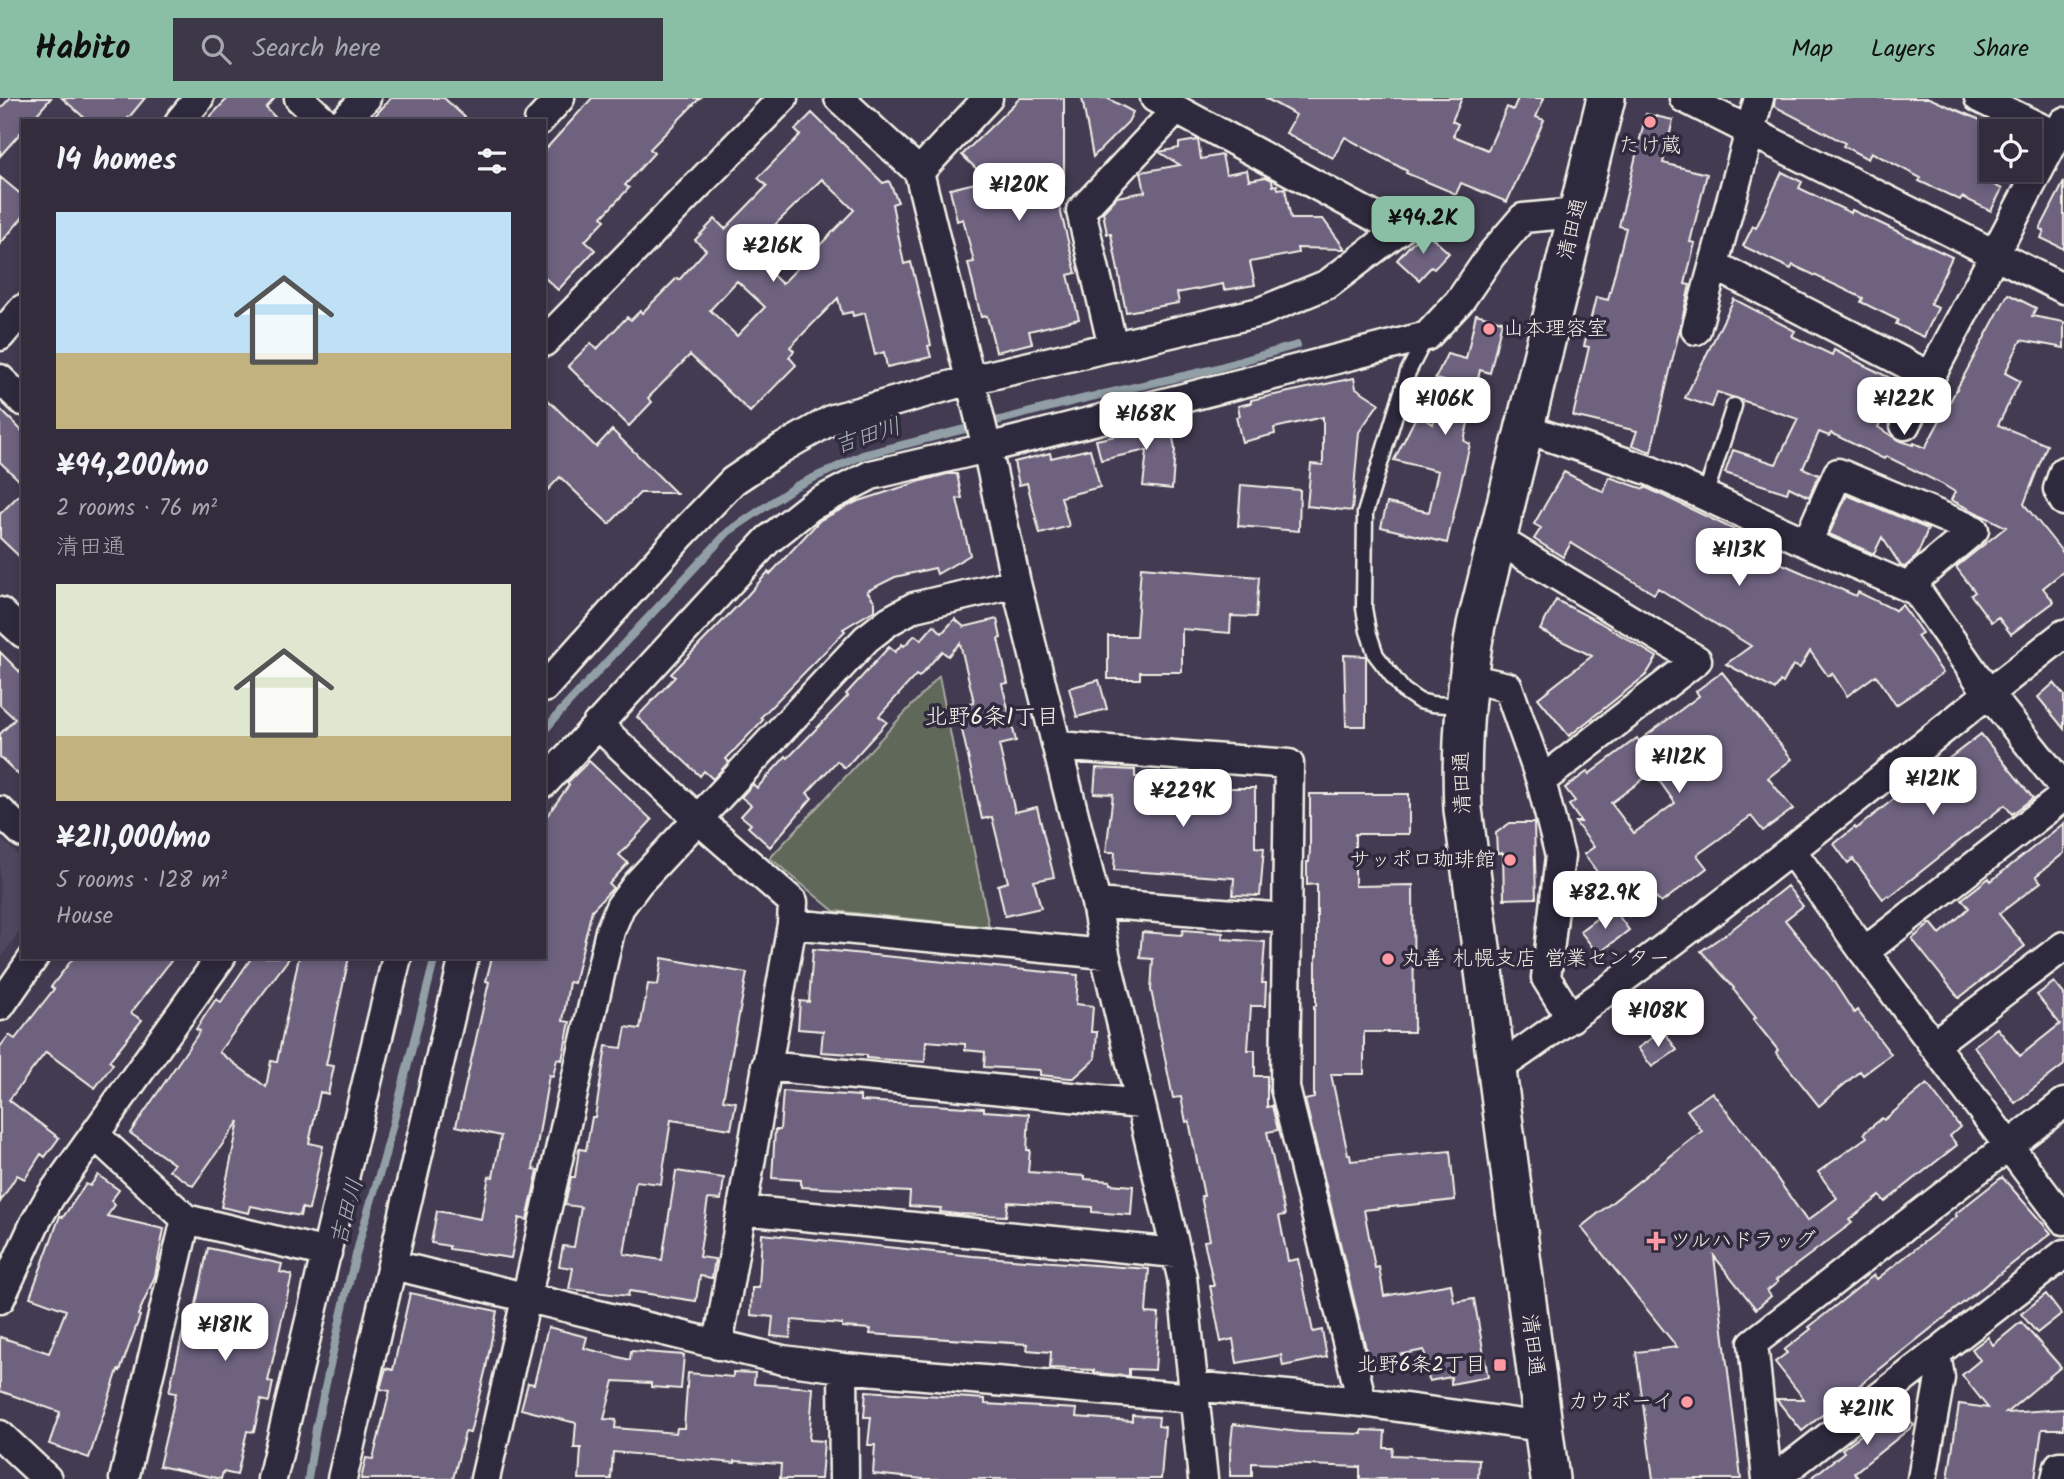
<!DOCTYPE html>
<html lang="en">
<head>
<meta charset="utf-8">
<style>
  body { margin:0; font-family:Kalam,"Klee One",sans-serif; background:#3d3848; color:#f1f3f6; height:100vh; display:flex; flex-direction:column; font-size:26px; white-space:nowrap }
  * { box-sizing:border-box; margin:0 }
  p { font-size:23px; color:#a8a7b0 }
  .icon { flex:none; width:38px; height:38px; fill:none; stroke:currentColor; stroke-width:2; stroke-linecap:round; stroke-linejoin:round }
  .map { position:relative; flex:1; overflow:hidden }
  .sheet { position:absolute; left:21px; top:21px; width:525px; height:840px; display:flex; flex-direction:column; background:#322c3d; border-radius:0px; box-shadow:0 4px 10px #0003,0 0 0 2px #4d4857 }
  .sheet>* { flex:none }
  .controls { position:absolute; left:1979px; top:21px; display:grid; gap:14px }
  .controls a { display:grid; place-items:center; width:63px; height:63px; border-radius:0px; background:#322c3d; box-shadow:0 4px 10px #0003,0 0 0 2px #4d4857; font-size:35px }
  .price { position:absolute; translate:-50% -60px; padding:0 16px; border-radius:14px; background:#fff; color:#222; font-size:23px; line-height:46px; filter:drop-shadow(0 2px 4px #0008) }
  .price::after { content:''; position:absolute; left:50%; top:42px; width:21px; height:16px; margin-left:-10px; background:inherit; clip-path:polygon(0 0,100% 0,50% 100%) }
  .price.selected { background:#8abfa5; color:#111 }
  ul { padding:0; list-style:none }
  li { display:grid; align-content:center; gap:14px; height:371px; padding:0 35px }
  li span { display:grid; place-items:center; height:217px; border-radius:0px; color:#555 }
  li>.icon { margin-inline-start:auto }
  span .icon { width:126px; height:126px; fill:#fffc; stroke-width:1 }
  li b { font-size:30px }
  h2 { display:flex; justify-content:space-between; align-items:center; height:84px; padding:0 35px; font-size:30px }
  header { display:flex; align-items:center; gap:42px; box-sizing:border-box; height:98px; padding:0 35px; background:#8abfa5; color:#111 }
  header strong { font-size:33px }
  nav { display:flex; gap:38px; margin-inline-start:auto; font-size:24px }
  .search { width:490px; height:63px; background:#3d3848; display:flex; align-items:center; gap:18px; box-sizing:border-box; padding:0 24px; border-radius:0px; color:#a8a7b0; font-size:26px }
  .map>svg:first-child { display:block }
</style>
</head>
<body>
<header>
<strong>Habito</strong>
<div class="search"><svg class="icon" aria-label="search" viewBox="0 0 24 24"><circle cx="10" cy="10" r="6"/><path d="M15 15l6 6"/></svg>Search here</div>
<nav><a>Map</a><a>Layers</a><a>Share</a></nav>
</header>
<div class="map">
<svg width="2064" height="1381" viewBox="0 0 2064 1381">
  <rect width="100%" height="100%" fill="#423b51"/>
  <filter id="ink" filterUnits="userSpaceOnUse"><feTurbulence type="fractalNoise" baseFrequency=".0143" numOctaves="2"/><feDisplacementMap in="SourceGraphic" scale="14" xChannelSelector="R" yChannelSelector="G"/><feConvolveMatrix kernelMatrix="1 2 1 2 8 2 1 2 1" color-interpolation-filters="sRGB"/></filter>
  <g filter="url(#ink)">
    <path fill="#4f475f" d="M0,740L23,761V828L0,861Z"/>
    <path fill="#61675a" stroke="#aaaca1" stroke-width="2" d="M939,578L989,829L834,813L770,760Z"/>
    <g fill="none" stroke-linecap="round" stroke-linejoin="round">
      <path stroke="#929fa6" stroke-width="8" d="M544,633L561,613L728,434L796,388L863,357L1082,301L1210,272L1297,247
        M308,1381L316,1330L346,1196L363,1130L384,1061L435,859"/>
    </g>
    <path fill="#6e627f" stroke="#f4f1e8" stroke-width="2" fill-rule="evenodd" d="M10,0H51L31,23H23V32L0,58V11Z
      M62,0H145L126,23H88Z
      M228,0H275L266,10L279,23H206Z
      M391,0H444L469,23H370Z
      M592,0H700L650,51L654,55L625,87L629,90L602,119L605,122L585,143L595,152L558,192L544,179V53Z
      M1020,0H1064V87L1056,95L1076,175L1068,177L1079,221L1029,233L1032,245L996,254L987,218L981,219L968,165L974,164L963,121L957,123L950,91L988,82L962,57Z
      M1082,0H1107L1133,14L1128,24L1093,59Z
      M1265,0H1462L1452,23L1458,26L1453,38L1488,52L1507,9L1513,12L1518,0H1544L1536,19L1544,22L1507,104L1461,85L1456,96L1406,75L1407,73L1345,39L1333,60L1286,35L1296,17Z
      M1775,0H1929L1992,27V86L2002,91L1991,113L1962,99L1960,102L1919,83L1921,80L1871,54L1868,61L1843,48L1845,45L1774,8Z
      M812,15L883,85L889,83L898,104L892,106L904,166L911,164L931,247L928,248L931,259L887,269L884,254L875,257L865,215L853,218L852,214L842,216L838,200L790,249L794,253L789,259L796,267L750,314L690,257L648,300L652,304L629,328L568,268L591,245L597,251L627,219L631,222L640,213L642,215L677,180L679,182L706,152L695,142L715,121L725,131L767,88L758,80L800,37L795,32ZM822,81L854,112L782,186L748,153ZM737,183L765,209L737,238L710,212Z
      M1646,16L1673,22L1663,65L1707,76L1690,144L1695,145L1685,186L1690,187L1651,354L1632,347L1637,333L1573,318L1589,249L1584,248L1596,199L1608,202L1626,130L1619,128Z
      M1198,42L1201,61L1222,57L1226,76L1247,72L1249,82L1266,79L1272,82L1273,88L1277,87L1278,91L1285,90L1291,121H1323L1345,151L1297,150L1298,155L1250,164L1255,187L1224,192L1223,186L1177,195L1179,205L1126,214L1111,136H1107L1103,114L1117,99L1145,94L1141,74L1180,67L1159,54L1179,50V45Z
      M1782,74L1802,84L1799,90L1851,115L1852,112L1952,159L1930,206L1938,210L1924,239L1896,226L1898,222L1861,204L1863,200L1793,167L1791,171L1743,148L1753,128L1756,130Z
      M0,79L23,98V119L0,146Z
      M2064,84V151L2041,140L2044,133L2040,131Z
      M1426,134L1449,155L1434,171L1431,169L1419,182L1397,162L1412,145Z
      M2008,196L2036,210L2032,218L2064,224V250L2021,242L2005,275L2020,283L1998,327L2047,347L2024,406L2064,456V473L2043,490L2054,504L2011,536L1998,519L1991,524L1971,497L1975,494L1956,469L2006,429L1951,402L1955,394L1942,386L1886,358L1884,361L1831,335L1829,338L1819,334L1803,370L1819,377L1809,399L1789,389L1787,395L1725,375L1733,352L1776,366L1798,321L1717,294L1712,309L1685,300L1734,201L1795,233L1792,238L1832,257L1834,252L1900,285L1878,329L1898,342L1913,347L1914,345L1925,350Z
      M1476,216L1502,223L1490,275L1480,272L1464,343L1470,346L1447,445L1381,429L1387,405L1429,414L1438,373L1394,362L1417,317L1433,326L1444,283L1435,281L1447,256L1466,261Z
      M1354,280L1356,290L1379,305L1359,334L1352,413L1307,408L1311,366L1323,367V319L1274,330L1275,336L1242,344L1236,319L1240,318L1238,308L1251,305V302Z
      M544,298L596,349L612,332L676,395H640L609,426L560,379L544,396Z
      M0,311L23,334V386L0,364Z
      M1170,323L1175,351L1172,391L1143,388L1147,352L1101,362L1096,342L1145,332L1144,328Z
      M1090,351L1100,389L1061,399L1069,428L1040,436L1027,385L1019,387L1014,364L1050,355L1051,360Z
      M1564,374L1604,394L1609,379L1644,391L1645,389L1766,447L1762,455L1778,464L1856,498L1858,494L1895,512L1894,513L1902,507L1922,535L1917,538L1943,575L1896,607L1876,577L1847,598L1832,575L1828,578L1810,553L1800,570L1793,567L1783,585L1780,583L1775,592L1726,566L1751,548L1696,514L1658,490L1654,496L1571,445L1563,459L1534,441L1541,430L1534,426Z
      M947,376H957L962,400L957,401L970,457L937,476L935,470L895,479L867,493L875,504V512L843,531L845,533L761,619L763,622L726,661L729,664L713,681L704,673L700,678L637,619L675,579L671,576L745,500L768,474L770,476L820,422L856,404L921,383Z
      M1241,387L1300,392L1299,433L1238,428Z
      M23,393V462L0,440V416Z
      M1847,397L1928,431L1917,458L1905,469L1901,468L1882,439L1874,456L1829,436Z
      M1141,469L1259,479L1256,519L1231,518L1230,535L1182,531V574H1140V581H1108V538H1136Z
      M1556,502L1599,524L1657,559L1646,577L1569,638L1538,600L1592,558L1540,532Z
      M955,521L964,529L997,521L1001,540L998,541L1008,585L1002,586L1016,643L999,647L1015,714L1037,709L1054,779L1034,783L1041,810L1005,818L998,787L1008,784L992,719L982,721L960,623L967,621L963,607L974,604L960,545L948,558L942,553L919,579L916,577L879,618L887,624L845,670L837,663L807,695L812,700L770,749L748,729L751,726L741,718L751,707L741,699L753,686L757,690L786,658L788,660L848,598L846,596L889,549L895,554L902,546L904,548L915,537L921,542L934,527L942,535Z
      M0,554L23,577V681L0,659V636L15,621L0,607Z
      M1344,557L1366,558V628H1346Z
      M1722,574L1792,661L1768,680L1793,711L1763,733L1751,718L1697,757L1707,770L1661,805L1655,798L1629,818L1584,756L1594,749L1575,724H1581L1569,707L1575,703L1565,690L1588,673L1589,676L1637,640L1639,643L1699,598L1696,593ZM1653,674L1675,705L1634,735L1611,705Z
      M1099,582L1107,611L1077,619L1069,590Z
      M2054,585L2064,597V631L2038,599Z
      M1981,636L2033,700L2012,716L2005,707L1889,799L1888,797L1883,801L1853,761L1848,765L1834,746L1855,729L1856,731L1900,696L1901,697Z
      M589,663L652,722L619,757L628,765L609,786L613,790L592,812L574,885L569,884L563,923L570,924L562,962L557,961L553,978L549,977L533,1071L538,1072L527,1122L519,1120L511,1160L449,1151V1148L431,1145L437,1113L481,1121L489,1078L493,1079L501,1038L456,1028L489,884L486,883L492,859H544V722L569,687L567,685Z
      M1096,670L1135,672V679L1210,684L1209,690H1255V749L1264,750L1260,798L1233,797L1234,780L1114,772L1115,754H1106L1113,696L1094,695Z
      M1310,696H1409V736H1355V788L1413,787L1414,934H1364V976H1331L1348,1057H1350L1351,1063L1450,1053L1455,1102L1364,1112L1375,1170L1379,1169L1384,1198L1451,1186L1454,1204L1474,1201L1488,1279L1451,1286V1279L1429,1283L1424,1252L1369,1263L1305,1002L1314,1000V908H1316V858L1317,857V786L1307,787V764H1309L1310,751Z
      M1510,725H1534L1536,800L1504,801L1503,755H1497L1496,735Z
      M2064,725V755L2036,778L2041,784L1999,816L2025,848L1959,900L1912,841L1931,825L1940,836L1969,810L1962,801L1989,780L1991,783Z
      M1787,788L1803,808L1785,822L1830,878L1854,915L1857,912L1891,956L1863,977L1860,973L1819,1008L1776,954L1778,952L1753,921L1756,920L1733,891L1734,890L1701,853L1730,833Z
      M1612,809L1629,832L1598,856L1580,833Z
      M1183,832L1223,835V841L1265,844L1262,885H1266L1265,908H1251L1248,952H1255V978H1267V1009L1272,1008L1278,1032L1267,1034L1285,1117L1279,1118L1288,1163L1298,1161L1313,1234L1322,1232L1327,1259L1283,1268L1281,1257L1237,1265L1233,1241L1221,1244L1210,1188H1214L1204,1143L1210,1142L1201,1098H1204L1189,1023L1186,1024L1181,999L1173,1000L1151,892L1153,861L1140,860L1142,834L1182,837Z
      M813,851L1078,877L1076,906L1093,908L1091,934H1097L1095,961L1074,980H1070L1040,977V972L984,969L985,954L965,952V946L926,943L925,964L878,961L867,960V957L821,954L823,933L798,931L800,903L809,904Z
      M74,859H174L131,915L142,922L109,963L113,966L95,990L46,954L9,1002L59,1040L45,1059L41,1056L25,1081L17,1077L0,1104V949L9,937L15,941L54,891L51,889Z
      M252,859H290L219,954L266,989L271,963L277,964L299,859H349L326,967L334,968L328,996L320,994L309,1045L323,1048L309,1112L302,1110L300,1118L251,1108L249,1115L221,1109L239,1023L193,1088L169,1072L174,1066L130,1035L200,933L196,931L216,901L221,904Z
      M662,860L747,875L723,1002L736,1004L731,1031L671,1022L661,1086L636,1083L624,1156L662,1162L676,1073L724,1080L721,1102L708,1101L699,1159L715,1161L712,1180L700,1178L696,1203L629,1193L628,1198L569,1191L573,1170L559,1168L563,1148L574,1149L581,1109L565,1107L571,1079H575L579,1051L586,1052L592,1019H595L606,948L622,950L626,929L640,931L648,886L658,887Z
      M2054,884L2064,896V967L2015,1005L1974,948L1997,930L2020,958L2060,926L2037,897Z
      M1663,932L1677,952L1652,969L1638,950Z
      M1927,986L1960,1029L1950,1038L1957,1047L1885,1104L1880,1098L1849,1122L1852,1125L1776,1182L1778,1184L1767,1193L1771,1198L1756,1211L1714,1158L1741,1381H1653L1636,1254L1677,1249L1581,1129L1702,1033L1687,1012L1712,994L1758,1053L1807,1123L1837,1100L1818,1074L1867,1039L1864,1035L1882,1020L1884,1022Z
      M783,993L860,998V1003L984,1010V1013L1029,1016L1027,1052H1030L1028,1074L1085,1078V1081L1110,1083V1086L1133,1088L1131,1117L1092,1114V1109L1008,1104L1006,1118L957,1116L940,1114L941,1110L909,1108L910,1094L801,1089V1082L772,1080L775,1032H780Z
      M98,1077L119,1092L111,1103L115,1107L107,1118L164,1131L155,1178L138,1217L140,1218L120,1273L118,1272L89,1360L49,1346L60,1314L0,1293V1239L49,1255L66,1212L30,1199L60,1118L63,1119L86,1086L90,1088Z
      M2002,1079L2051,1135L1802,1333L1776,1301H1804L1775,1264L1787,1255L1784,1252L1811,1231L1809,1229L1874,1177L1877,1181L1957,1118L1955,1116Z
      M762,1136L972,1158L1149,1171L1146,1215L1159,1216L1155,1272L1129,1271V1278L1094,1275V1272L1050,1270L1051,1254L1027,1252L1028,1246L870,1236L871,1231L842,1229V1226L792,1222L790,1240L771,1238L773,1219L751,1217L752,1190H759Z
      M208,1150L282,1166L280,1174L292,1177L268,1283L273,1284L269,1304L261,1302L254,1334L247,1333L237,1377L223,1374L221,1381L159,1368L176,1295L169,1294L184,1229L191,1230Z
      M410,1195L497,1213L486,1270L470,1335L465,1334L453,1381H361L366,1360L373,1361L390,1293L380,1291L386,1270L393,1272Z
      M2046,1196L2061,1216L2037,1235L2021,1216Z
      M2021,1224L2061,1269L2006,1315L2064,1311V1331H2042L2035,1381H1948L1959,1306L1988,1310L1962,1277L1980,1262L1972,1251L1988,1239L1993,1247Z
      M548,1229L587,1239L584,1250L630,1262L631,1253L684,1257L681,1291L651,1289V1285L614,1283L604,1321L616,1322L615,1330L676,1335L677,1330H684L688,1275L733,1279V1274L755,1275L754,1286L813,1290L809,1342L824,1343L821,1381H780L781,1366L735,1363V1365L613,1354L611,1381H579L581,1350H574L576,1325L521,1311L528,1285L534,1286Z
      M866,1293L985,1301V1306L1077,1311L1076,1319L1132,1323V1317L1159,1319L1158,1328L1165,1329L1161,1381H923L873,1376L875,1347H868L871,1319H864Z
      M1899,1309L1914,1327L1854,1375L1859,1381H1810L1844,1354L1842,1351Z
      M1233,1326L1299,1334L1362,1336V1332L1385,1333L1384,1350H1393L1392,1357L1479,1361L1478,1381H1360V1369L1252,1365V1378H1230V1355Z"/>
    <g fill="none" stroke-linecap="round" stroke-linejoin="round">
      <g stroke="#f4f1e8" stroke-width="19">
        <path id="service" d="M1426,239L1408,274L1365,415L1364,510L1368,533L1376,557L1403,592L1419,603L1432,606L1463,608
          M1705,398L1734,308"/>
      </g>
      <g stroke="#f4f1e8" stroke-width="33">
        <path id="minor" d="M299,0L324,23
          M839,0L919,74L987,350L1016,485L1096,805L1105,856L1182,1179L1203,1381
          M1684,0L2064,191
          M1979,0L2057,38
          M180,23L199,0
          M344,23L366,0
          M539,23L560,0
          M919,74L988,0
          M1714,167L1930,278
          M1696,232L1759,0
          M0,238L23,211
          M544,244L783,0
          M1113,249L1081,113L1176,12
          M0,281L23,303
          M1905,327L2064,24
          M1524,330L1651,373L1807,445L1917,493L1988,595L2064,690
          M2064,373L2058,391L2064,403
          M1497,441L1697,562L1541,683
          M1807,445L1838,375L1974,432L1918,479L1917,493
          M0,514L23,535
          M1467,580L1508,589L1541,683L1560,758L1546,880L1571,920
          M544,590L682,436L733,383L782,350L833,321L970,282L1260,214L1328,186L1399,132L1155,0
          M597,626L699,722L793,804L792,826L1105,856
          M1058,648L1289,666L1285,990L1362,1304
          M544,685L768,442L811,408L871,377L987,350L1427,238L1459,204L1492,156L1523,120L1577,115
          M0,713L23,735
          M1791,752L1864,854L2064,1122
          M1096,805L1286,820
          M1864,854L2064,698
          M0,908L34,859
          M1933,947L2064,848
          M766,968L1140,1006
          M1496,972C1693,836 1876,683 2064,536
          M95,1037L186,1121L327,1155
          M742,1112L1176,1155
          M393,1167L783,1262L843,1270L1194,1300
          M0,1201L35,1125L50,1099L221,859
          M718,1247L792,826
          M843,1270L844,1381
          M1193,1288L1362,1304L1543,1329
          M0,1337L47,1381
          M124,1381L186,1121
          M272,1381L397,859
          M342,1381L464,859
          M485,1381L610,833L620,809L638,785L866,541L889,523L914,509L1016,485
          M1767,1381L1753,1245L2064,1005
          M1774,1381L2064,1156
          M1922,1381L1940,1280L1936,1255
          M2056,1381L2059,1368H2064"/>
      </g>
      <g stroke="#f4f1e8" stroke-width="42">
        <path id="tertiary" d="M1550,1381L1463,711C1460,647 1465,590 1476,527L1606,0"/>
      </g>
      <use href="#service" stroke="#2f2a3d" stroke-width="14"/>
      <use href="#minor" stroke="#2f2a3d" stroke-width="28"/>
      <use href="#tertiary" stroke="#2f2a3d" stroke-width="37"/>
    </g>
  </g>
  <g fill="#ff9aa2" stroke="#2f2a3d" stroke-width="2.5">
    <circle cx="1650" cy="24" r="7"/>
    <circle cx="1489" cy="231" r="7"/>
    <circle cx="1510" cy="762" r="7"/>
    <circle cx="1388" cy="861" r="7"/>
    <path d="M1652.5 1132.5h7v7h7v7h-7v7h-7v-7h-7v-7h7z"/>
    <rect x="1493" y="1260" width="14" height="14" rx="3.5"/>
    <circle cx="1687" cy="1304" r="7"/>
  </g>
  <g text-anchor="middle" dominant-baseline="central" stroke-width="7" stroke-linejoin="round" paint-order="stroke">
    <g font-size="21" fill="#f4f1e8" stroke="#2f2a3d" text-anchor="start">
      <text x="1650" y="48" text-anchor="middle">たけ蔵</text>
      <text x="1503" y="231">山本理容室</text>
      <text x="1496" y="762" text-anchor="end">サッポロ珈琲館</text>
      <text x="1402" y="861">丸善 札幌支店 営業センター</text>
      <text x="1670" y="1143">ツルハドラッグ</text>
      <text x="1486" y="1267" text-anchor="end">北野6条2丁目</text>
      <text x="1673" y="1304" text-anchor="end">カウボーイ</text>
    </g>
    <g font-size="21" fill="#f4f1e8" stroke="#2f2a3d">
      <text transform="translate(1573 131) rotate(-76)">清田通</text>
      <text transform="translate(1463 685) rotate(-92)">清田通</text>
      <text transform="translate(1532 1247) rotate(83)">清田通</text>
    </g>
    <g font-size="23" font-style="italic" fill="#aab4b6" stroke="#2f2a3d">
      <text transform="translate(868 339) rotate(-18)">吉田川</text>
      <text transform="translate(348 1114) rotate(-75)">吉田川</text>
    </g>
    <g font-size="23" fill="#f4f1e8" stroke="#2f2a3d">
      <text x="992" y="620">北野6条1丁目</text>
    </g>
  </g>
</svg>
<div class="controls">
<a><svg class="icon" aria-label="locate" viewBox="0 0 24 24"><circle cx="12" cy="12" r="6"/><path d="M12 2v4M12 18v4M2 12h4M18 12h4"/></svg></a>
</div>
<b class="price" style="left:1019px;top:125px">¥120K</b>
<b class="price selected" style="left:1423px;top:158px">¥94.2K</b>
<b class="price" style="left:773px;top:186px">¥216K</b>
<b class="price" style="left:1445px;top:339px">¥106K</b>
<b class="price" style="left:1904px;top:339px">¥122K</b>
<b class="price" style="left:1146px;top:354px">¥168K</b>
<b class="price" style="left:1739px;top:490px">¥113K</b>
<b class="price" style="left:1679px;top:697px">¥112K</b>
<b class="price" style="left:1933px;top:719px">¥121K</b>
<b class="price" style="left:1183px;top:731px">¥229K</b>
<b class="price" style="left:1605px;top:833px">¥82.9K</b>
<b class="price" style="left:1658px;top:951px">¥108K</b>
<b class="price" style="left:225px;top:1265px">¥181K</b>
<b class="price" style="left:1867px;top:1349px">¥211K</b>
<section class="sheet">
<h2>14 homes<svg class="icon" aria-label="filters" viewBox="0 0 24 24"><path d="M4 7h16M4 17h16"/><circle cx="9" cy="7" r="2"/><circle cx="15" cy="17" r="2"/></svg></h2>
<ul>
<li><span style="background:linear-gradient(#bfe0f5 65%,#c2b280 0)"><svg class="icon" aria-label="home" viewBox="0 0 24 24"><path d="M3 11l9-7 9 7M6 9v11h12V9"/></svg></span><div><b>¥94,200/mo</b><p>2 rooms · 76 m²</p><p>清田通</p></div></li>
<li><span style="background:linear-gradient(#dfe7d0 70%,#c2b280 0)"><svg class="icon" aria-label="home" viewBox="0 0 24 24"><path d="M3 11l9-7 9 7M6 9v11h12V9"/></svg></span><div><b>¥211,000/mo</b><p>5 rooms · 128 m²</p><p>House</p></div></li>
</ul>
</section>
</div>
</body>
</html>
